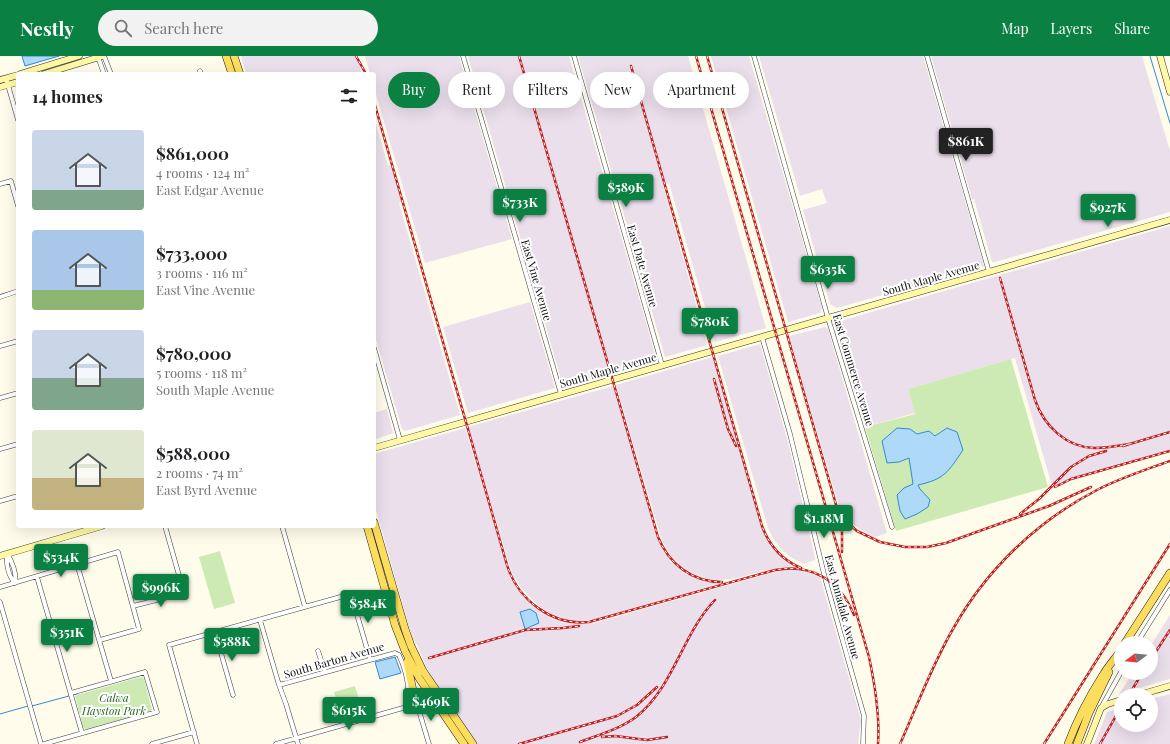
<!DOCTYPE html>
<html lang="en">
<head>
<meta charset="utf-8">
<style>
  body { margin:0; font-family:"Playfair Display",serif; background:#f2f2f2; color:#202124; height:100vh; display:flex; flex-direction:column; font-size:15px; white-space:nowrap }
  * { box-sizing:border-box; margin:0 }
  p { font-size:13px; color:#757577 }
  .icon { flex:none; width:22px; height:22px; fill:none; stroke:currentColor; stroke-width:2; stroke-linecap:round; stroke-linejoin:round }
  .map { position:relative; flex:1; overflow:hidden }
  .drawer { position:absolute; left:16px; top:16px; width:360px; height:456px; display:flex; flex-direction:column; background:#fff; border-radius:4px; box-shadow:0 4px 16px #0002 }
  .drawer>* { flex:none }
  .banner { position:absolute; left:388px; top:16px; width:380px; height:36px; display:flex; gap:8px }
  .needle { width:26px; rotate:254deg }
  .buttons { position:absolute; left:1114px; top:580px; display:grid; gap:8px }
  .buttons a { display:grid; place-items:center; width:44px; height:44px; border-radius:50%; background:#fff; box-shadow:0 4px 16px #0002; font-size:20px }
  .price { position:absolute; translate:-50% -34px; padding:0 9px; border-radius:4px; background:#0b8043; color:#fff; font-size:13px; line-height:26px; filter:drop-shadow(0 1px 2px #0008) }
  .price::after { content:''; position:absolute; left:50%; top:24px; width:12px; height:9px; margin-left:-6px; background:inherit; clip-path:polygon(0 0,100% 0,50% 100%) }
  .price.current { background:#222; color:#fff }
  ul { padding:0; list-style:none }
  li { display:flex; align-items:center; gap:12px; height:100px; padding:0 16px }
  li span { display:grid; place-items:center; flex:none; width:112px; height:80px; border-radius:4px; color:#555 }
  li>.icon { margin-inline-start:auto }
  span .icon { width:48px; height:48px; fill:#fffc; stroke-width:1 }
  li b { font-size:17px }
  h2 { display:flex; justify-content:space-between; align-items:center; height:48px; padding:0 16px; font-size:17px }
  .chip { padding:0 14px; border-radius:18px; background:#fff; box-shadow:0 4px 16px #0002; font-size:14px; line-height:36px }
  .chip.current { background:#0b8043; color:#fff }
  header { display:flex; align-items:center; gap:24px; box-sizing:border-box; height:56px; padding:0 20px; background:#0b8043; color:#fff }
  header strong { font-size:19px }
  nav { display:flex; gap:22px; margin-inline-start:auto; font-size:14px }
  .search { width:280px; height:36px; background:#f2f2f2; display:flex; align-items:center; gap:10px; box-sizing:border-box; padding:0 14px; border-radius:22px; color:#757577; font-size:15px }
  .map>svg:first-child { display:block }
</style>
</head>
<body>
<header>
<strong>Nestly</strong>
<div class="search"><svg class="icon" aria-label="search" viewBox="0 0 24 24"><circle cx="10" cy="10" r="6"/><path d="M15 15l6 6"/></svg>Search here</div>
<nav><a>Map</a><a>Layers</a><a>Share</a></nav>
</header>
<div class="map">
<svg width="1170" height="688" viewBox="0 0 1170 688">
  <rect width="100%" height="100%" fill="#fffceb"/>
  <path fill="#eadfeb" d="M241,0H357L362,18H246Z
    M365,0H459L512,183L425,207L374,31V18H370Z
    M468,0H569L656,301L654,304L563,330Z
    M578,0H688L766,272L715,286L669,127L663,129L707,289L665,301Z
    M711,0H749L822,252L820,257L788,266Z
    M759,0H923L984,210L837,252L830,248L803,154L827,147L822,133L800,140Z
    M931,0H1142L1170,95V156L995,206H992L974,143H972Z
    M374,60L388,110L392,109L403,145L399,147L460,359L405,375L402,373L374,277V154L383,151L374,154Z
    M1170,170V395L1052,430L1015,302L908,333L915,357L865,371L836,270L837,266Z
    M530,246L555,332L468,357L443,271Z
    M825,271L828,273L887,477L875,481L866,477L848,465L841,457L789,280Z
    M760,288L788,386L814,497L815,504L803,508L789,500L781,492L774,484L768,472L718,300Z
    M713,301L763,474L768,484L775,494L784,503L795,510L776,512L733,523L713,524L699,520L683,512L671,500L662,485L616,329Z
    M613,330L656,479L661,491L671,505L684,517L701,524L718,528L597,563L583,565L568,564L551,558L538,549L521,532L512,517L468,371Z
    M387,353L393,377L374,384V357Z
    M465,372L510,520L515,529L530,546L539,555L553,563L570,568H582L594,567L782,514H800L820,521L861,664L858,688H477L430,618L415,585H413L374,447V398Z
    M1170,559V623L1119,638L1133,617H1151V589Z
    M1170,638V688H1094L1107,656L1121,652V669H1151V643Z"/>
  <path fill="#cdeab4" d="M1011,303L1048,431L896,475L865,371L915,358L908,333Z
    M220,495L235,547L214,553L199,501Z
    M140,621H142L144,623L152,654L149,656L87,673L83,672L75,640L77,639Z
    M355,630L363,657L342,663L334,636Z"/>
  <path fill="#aed9f8" stroke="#328bd1" d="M22,0H59L25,10Z
    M897,372L910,373L917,378L929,375L935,380L947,372L957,376L963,394C948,416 945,423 918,429L920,433L930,444L928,451L917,458L905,463L900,455L897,439L904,432L913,428L909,402L899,406L887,407L882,385Z
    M530,553L536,557L539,567L525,573L520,556Z
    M395,601L401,617L380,623L375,606Z"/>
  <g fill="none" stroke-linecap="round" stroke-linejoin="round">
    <path stroke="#328bd1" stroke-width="1" d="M1150,0L1170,67
      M72,639L77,638
      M32,650L69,640
      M0,658L28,650"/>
    <g stroke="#3f3f3f" stroke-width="5">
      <path id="street" d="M104,0L111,18
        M463,0L561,338
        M574,0L662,309
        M754,0L828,262L892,471
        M927,0L989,216
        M98,1L104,18
        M200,15L201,18
        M6,22L18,64
        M0,128L11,125L18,150
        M0,241L18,235
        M762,281L790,378L825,522L864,660L863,688
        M0,290L18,285
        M374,292L400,384
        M0,342L18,337
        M0,393L18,388
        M0,445L18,440
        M282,470L305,551
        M7,498C12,505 17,518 15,527
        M7,498C6,507 8,520 15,527
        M77,508L111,625
        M37,521L82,677
        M0,531L118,496L139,573L100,584
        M0,546L41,688
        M133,550L184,537L165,470
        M260,564L279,629L286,648L298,688
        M215,576L233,639
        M1137,587L1170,534
        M318,595L325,616
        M279,629L395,597L399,599C404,610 408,622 408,634C409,640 406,645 407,650
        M1102,650L1121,616
        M44,688L157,656L145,616L71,637
        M152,688L194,676
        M197,688L169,589L351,538L370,603
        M276,688L417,648L429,688"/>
    </g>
    <g stroke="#2e2e2e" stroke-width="7">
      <path id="secondary" d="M1160,0L1170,36
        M20,18L79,0
        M44,18L103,0
        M0,24L18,19
        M0,31L18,26
        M374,392L1170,164
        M0,500L102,470
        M1139,639L1170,630
        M1087,688L1101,652L1108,648L1121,644"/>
    </g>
    <g stroke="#1d1d1d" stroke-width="8">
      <path id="primary" d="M226,0L232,18
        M234,0L240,18
        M374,466L405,573L411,590L423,615L473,688
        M367,470L395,569L405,595L419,622L464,688
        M1125,587L1170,517
        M407,606L414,639L417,648
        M1068,688C1077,664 1089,641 1103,619C1108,610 1115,603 1121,594
        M1077,688L1089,657L1109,616"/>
    </g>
    <use href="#street" stroke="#fff" stroke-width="4"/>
    <use href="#secondary" stroke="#fff9a6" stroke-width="6"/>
    <use href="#primary" stroke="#fddd5d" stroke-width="7"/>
    <g stroke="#bf2020" stroke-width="2.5">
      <path id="rail" d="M356,0L366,18
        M519,0L658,481C669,508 692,526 722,526
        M696,0L869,601C875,629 880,659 878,688
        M707,0L839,459L842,475V496
        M631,10L762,470C769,489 782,504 801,512
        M374,46L507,509C518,544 552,570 589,566L775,514C811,507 840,524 854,559
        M1000,222L1035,344C1044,370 1066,391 1094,392C1106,392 1117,390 1129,388
        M714,323L728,373L736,390
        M1123,390L1170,376
        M1055,431L1071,423L1170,395
        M1020,458L1039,443L1071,411L1089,400L1106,395
        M839,459L857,475L880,486L905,491H927L946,487L1049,450L1091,431
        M429,602L525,574L563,572L579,570
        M1151,603L1170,574
        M1129,639L1142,617
        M602,681L615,680L647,684L667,681
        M580,686C598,679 620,673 636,661C674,631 682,578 715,544
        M519,688L617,660L637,649L657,631
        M900,688C917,650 932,609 953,573C986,514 1037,465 1097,434C1120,422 1145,414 1170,405
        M1044,688L1170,488
        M1100,688L1121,651"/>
    </g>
    <use href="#rail" stroke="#fff" stroke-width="1" stroke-dasharray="3" stroke-linecap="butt"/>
  </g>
  <g text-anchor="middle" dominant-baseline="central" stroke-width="4" stroke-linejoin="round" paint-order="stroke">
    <g font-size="11" fill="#0c0c0c" stroke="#fff">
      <text transform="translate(643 210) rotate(74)">East Date Avenue</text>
      <text transform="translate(931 222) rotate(-16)">South Maple Avenue</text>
      <text transform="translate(537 224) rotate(74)">East Vine Avenue</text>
      <text transform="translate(608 314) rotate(-16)">South Maple Avenue</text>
      <text transform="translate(854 314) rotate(73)">East Commerce Avenue</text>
      <text transform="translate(843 551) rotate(75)">East Annadale Avenue</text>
      <text transform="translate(334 604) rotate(-16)">South Barton Avenue</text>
    </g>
    <g font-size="11" font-style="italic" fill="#27651b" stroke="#fff">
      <text x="114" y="641">Calwa<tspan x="114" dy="13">Hayston Park</tspan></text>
    </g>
  </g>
</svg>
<div class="buttons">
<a><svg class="needle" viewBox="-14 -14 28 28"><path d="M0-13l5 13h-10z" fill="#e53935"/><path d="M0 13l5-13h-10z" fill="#757577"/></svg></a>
<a><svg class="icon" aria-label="locate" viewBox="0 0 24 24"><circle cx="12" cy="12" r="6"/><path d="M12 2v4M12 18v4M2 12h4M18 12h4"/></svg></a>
</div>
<b class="price current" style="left:966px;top:106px">$861K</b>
<b class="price" style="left:626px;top:152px">$589K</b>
<b class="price" style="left:520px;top:167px">$733K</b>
<b class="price" style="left:1108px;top:172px">$927K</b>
<b class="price" style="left:828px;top:234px">$635K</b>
<b class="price" style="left:710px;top:286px">$780K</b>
<b class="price" style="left:824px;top:483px">$1.18M</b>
<b class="price" style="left:61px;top:522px">$534K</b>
<b class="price" style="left:161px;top:552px">$996K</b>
<b class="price" style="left:368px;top:568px">$584K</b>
<b class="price" style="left:67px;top:597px">$351K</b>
<b class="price" style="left:232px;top:606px">$588K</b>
<b class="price" style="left:431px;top:666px">$469K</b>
<b class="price" style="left:349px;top:675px">$615K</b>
<div class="banner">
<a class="chip current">Buy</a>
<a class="chip">Rent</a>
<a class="chip">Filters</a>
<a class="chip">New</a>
<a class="chip">Apartment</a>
</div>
<section class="drawer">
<h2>14 homes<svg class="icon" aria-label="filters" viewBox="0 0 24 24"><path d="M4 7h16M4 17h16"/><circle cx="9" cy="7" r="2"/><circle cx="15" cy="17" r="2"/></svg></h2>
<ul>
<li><span style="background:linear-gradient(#c9d6e8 75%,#7fa58c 0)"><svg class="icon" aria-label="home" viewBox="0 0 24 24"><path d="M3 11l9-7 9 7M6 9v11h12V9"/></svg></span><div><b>$861,000</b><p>4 rooms · 124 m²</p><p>East Edgar Avenue</p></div></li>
<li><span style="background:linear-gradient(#a9c7e8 75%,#8fb573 0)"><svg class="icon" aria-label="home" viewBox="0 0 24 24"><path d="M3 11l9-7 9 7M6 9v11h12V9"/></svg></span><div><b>$733,000</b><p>3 rooms · 116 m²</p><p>East Vine Avenue</p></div></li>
<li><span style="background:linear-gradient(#c9d6e8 60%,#7fa58c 0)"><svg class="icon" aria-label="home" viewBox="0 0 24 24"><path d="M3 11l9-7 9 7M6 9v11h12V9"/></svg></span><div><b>$780,000</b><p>5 rooms · 118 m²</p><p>South Maple Avenue</p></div></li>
<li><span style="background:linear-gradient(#dfe7d0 60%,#c2b280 0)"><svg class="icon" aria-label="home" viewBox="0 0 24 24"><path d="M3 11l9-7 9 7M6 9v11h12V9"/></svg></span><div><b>$588,000</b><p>2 rooms · 74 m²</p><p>East Byrd Avenue</p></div></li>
</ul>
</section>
</div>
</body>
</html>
